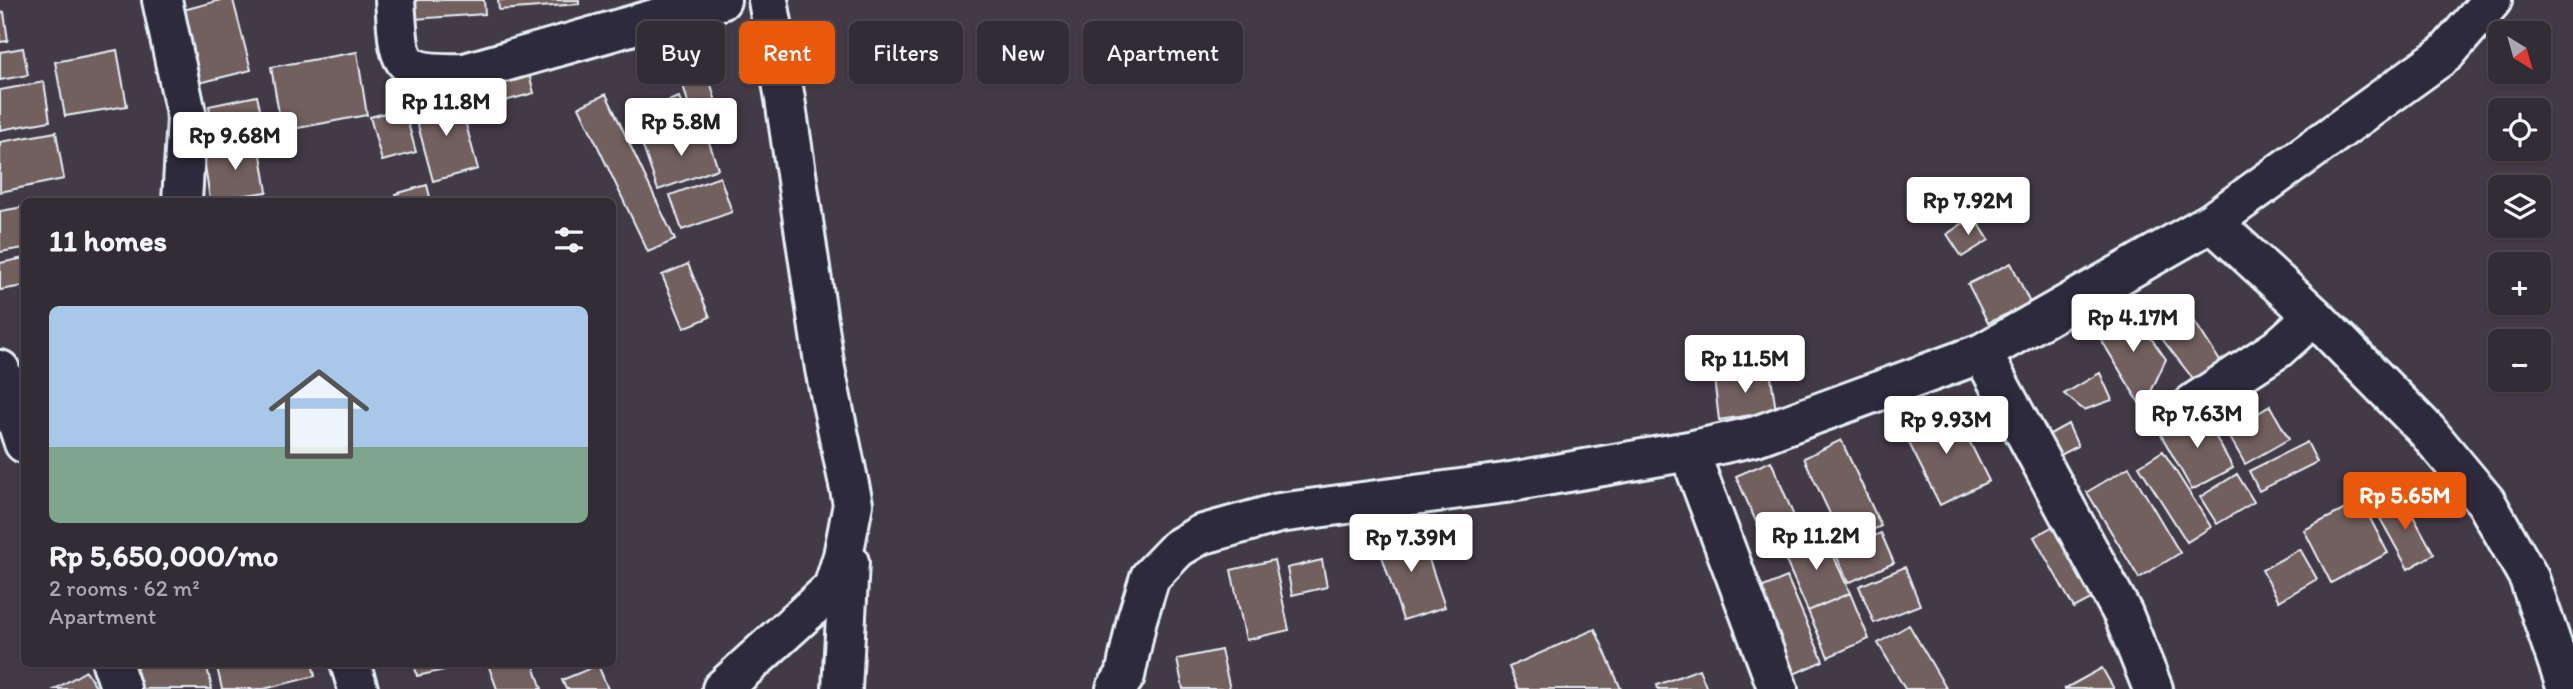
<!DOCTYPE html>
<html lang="en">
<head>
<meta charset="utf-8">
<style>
  body { margin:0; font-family:Itim,sans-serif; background:#3a343d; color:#f1f3f6; height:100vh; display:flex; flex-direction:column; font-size:26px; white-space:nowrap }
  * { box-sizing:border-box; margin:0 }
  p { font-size:23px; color:#a8a7ad }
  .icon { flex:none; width:38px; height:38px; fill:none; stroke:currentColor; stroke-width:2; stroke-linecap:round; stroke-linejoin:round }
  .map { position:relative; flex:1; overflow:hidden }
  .sheet { position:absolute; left:21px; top:198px; width:595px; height:469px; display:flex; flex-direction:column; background:#322c35; border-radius:10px; box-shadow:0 2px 5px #0004,0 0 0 2px #4d4850 }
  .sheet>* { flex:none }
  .banner { position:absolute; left:637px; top:21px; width:665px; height:63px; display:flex; gap:14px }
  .needle { width:46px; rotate:143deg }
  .buttons { position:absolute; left:2488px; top:21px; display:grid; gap:14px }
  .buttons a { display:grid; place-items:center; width:63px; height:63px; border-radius:10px; background:#322c35; box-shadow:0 2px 5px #0004,0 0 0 2px #4d4850; font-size:35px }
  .price { position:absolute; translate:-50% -60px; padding:0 16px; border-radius:7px; background:#fff; color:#222; font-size:23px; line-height:46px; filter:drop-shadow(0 2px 4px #0008) }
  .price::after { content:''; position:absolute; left:50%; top:42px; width:21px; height:16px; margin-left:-10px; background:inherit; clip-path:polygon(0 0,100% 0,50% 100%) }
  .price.on { background:#ea580c; color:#fff }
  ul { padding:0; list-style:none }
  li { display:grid; align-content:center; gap:14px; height:371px; padding:0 28px }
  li+li { border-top:2px solid #4d4850 }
  li span { display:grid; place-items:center; height:217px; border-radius:10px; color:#555 }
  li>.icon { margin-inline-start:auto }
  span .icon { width:126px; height:126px; fill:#fffc; stroke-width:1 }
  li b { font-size:30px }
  h2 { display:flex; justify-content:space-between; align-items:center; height:84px; padding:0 28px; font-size:30px }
  .tag { padding:0 24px; border-radius:10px; background:#322c35; box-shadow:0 2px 5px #0004,0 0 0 2px #4d4850; font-size:24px; line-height:63px }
  .tag.on { background:#ea580c; color:#fff }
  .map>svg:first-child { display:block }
</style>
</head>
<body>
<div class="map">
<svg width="2573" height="689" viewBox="0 0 2573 689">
  <rect width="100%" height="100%" fill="#433a47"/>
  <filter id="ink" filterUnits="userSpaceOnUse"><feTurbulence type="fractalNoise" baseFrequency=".0143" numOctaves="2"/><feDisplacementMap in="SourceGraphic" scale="14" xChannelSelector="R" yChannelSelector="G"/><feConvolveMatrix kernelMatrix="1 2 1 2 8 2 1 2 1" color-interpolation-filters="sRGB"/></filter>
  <g filter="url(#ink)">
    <path fill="#72605f" stroke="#e8f1f8" stroke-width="2" d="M221,0H233L251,70L191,85L172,13Z
      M413,0H484L485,14L414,19Z
      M498,0H579V4L499,10Z
      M4,12L8,41L0,42V13Z
      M23,48L28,75L0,80V52Z
      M117,50L127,106L65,116L55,62Z
      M357,52L367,115L282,131L271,67Z
      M706,67L718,109L692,116L680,75Z
      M528,70L534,93L483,107L478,83Z
      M44,82L50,121L0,130V90Z
      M606,94L675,240L648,252L579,107Z
      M458,95L478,169L433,181L413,107Z
      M257,96L264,126L215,136L209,106Z
      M679,97L688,120L643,136L634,113Z
      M404,108L416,152L382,161L370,117Z
      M704,127L718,169L658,190L643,147Z
      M56,132L64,179L0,192V142Z
      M259,143L267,192L210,200L203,151Z
      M720,177L732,212L682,230L670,195Z
      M427,185L431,201H397L395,194Z
      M24,207V248L0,252V211Z
      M1974,216L1989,240L1962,257L1947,234Z
      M24,258V286L0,290V263Z
      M2011,263L2030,303L1988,323L1968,284Z
      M688,264L710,317L684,328L662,275Z
      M2130,309L2166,359L2143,409L2096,331Z
      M2191,316L2227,372L2201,389L2159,335Z
      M1770,370L1776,411L1719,420L1714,378Z
      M2100,373L2112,400L2084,410L2064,394Z
      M2227,392L2241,415L2222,427L2208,404Z
      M1952,406L1989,481L1940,505L1903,431Z
      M2270,406L2289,439L2245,464L2227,432Z
      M2201,410L2233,468L2192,490L2160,433Z
      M2068,424L2078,446L2055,458L2039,440Z
      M1841,440L1881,526L1844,544L1804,458Z
      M2307,442L2317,462L2259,491L2249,471Z
      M2163,451L2211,527L2187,542L2139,466Z
      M1771,461L1798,526L1764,540L1736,476Z
      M2129,467L2180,553L2139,578L2087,492Z
      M2237,474L2254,502L2217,524L2200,497Z
      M2402,496L2434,554L2408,569L2376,511Z
      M2361,501L2388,553L2331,583L2304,530Z
      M2064,520L2104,592L2074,608L2034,537Z
      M1418,527L1445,607L1403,620L1377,541Z
      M1881,533L1894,563L1848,583L1835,552Z
      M1824,534L1850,593L1808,611L1782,552Z
      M2300,549L2317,579L2279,601L2262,570Z
      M1274,560L1289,630L1246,640L1231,570Z
      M1322,560L1327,587L1292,595L1287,568Z
      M1905,567L1920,605L1874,623L1859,586Z
      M1787,577L1823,661L1785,678L1749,593Z
      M1850,593L1869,639L1828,657L1808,611Z
      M1909,625L1946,688L1945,689H1905L1878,643Z
      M1595,629L1621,689H1518L1509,667Z
      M1221,650L1230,689H1183L1177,659Z
      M153,663H206L212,689H141L136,667Z
      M216,663H312L315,676L264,689H222Z
      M414,663H475L417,676Z
      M499,663H533L542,689H497L489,667Z
      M598,665L608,689H566L562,680Z
      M2102,668L2114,689H2064Z
      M1699,669L1707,689H1658L1657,685Z
      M86,671L97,689H55Z"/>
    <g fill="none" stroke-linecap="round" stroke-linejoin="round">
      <g stroke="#e8f1f8" stroke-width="44">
        <path id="minor" d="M162,0L187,118L182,201
          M395,0C400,63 394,75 465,73L721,0
          M2212,222L2314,316L2427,431L2486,502L2529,578L2567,689
          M1982,353L2123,614L2153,689
          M0,370L24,443
          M2194,403L2277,349L2314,316
          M1689,451L1778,689
          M112,663L121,689
          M350,663L358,689
          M722,689L833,588L843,556L853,504L825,369L785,99L768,0
          M842,689L849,562
          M1116,689L1125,676L1137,619L1150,577L1178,548L1200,535L1279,513L1505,483L1689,451L1756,436L1982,353L2212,222L2446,53L2492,0"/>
      </g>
      <use href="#minor" stroke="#2f2a3d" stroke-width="38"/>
    </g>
  </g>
</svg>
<div class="buttons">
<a><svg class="needle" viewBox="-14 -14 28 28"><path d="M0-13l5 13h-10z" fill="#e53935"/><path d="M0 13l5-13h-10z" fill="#a8a7ad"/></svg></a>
<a><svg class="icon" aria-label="locate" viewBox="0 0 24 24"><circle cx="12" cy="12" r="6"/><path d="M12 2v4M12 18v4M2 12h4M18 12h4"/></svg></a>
<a><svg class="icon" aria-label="layers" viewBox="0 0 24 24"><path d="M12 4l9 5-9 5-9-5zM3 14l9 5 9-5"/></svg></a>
<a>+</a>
<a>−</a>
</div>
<b class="price" style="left:446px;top:138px">Rp 11.8M</b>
<b class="price" style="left:681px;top:158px">Rp 5.8M</b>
<b class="price" style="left:235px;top:172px">Rp 9.68M</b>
<b class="price" style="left:1968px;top:237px">Rp 7.92M</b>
<b class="price" style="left:2133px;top:354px">Rp 4.17M</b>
<b class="price" style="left:1745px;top:395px">Rp 11.5M</b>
<b class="price" style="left:2197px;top:450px">Rp 7.63M</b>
<b class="price" style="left:1946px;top:456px">Rp 9.93M</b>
<b class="price on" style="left:2405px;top:532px">Rp 5.65M</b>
<b class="price" style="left:1816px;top:572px">Rp 11.2M</b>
<b class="price" style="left:1411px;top:574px">Rp 7.39M</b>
<div class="banner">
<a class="tag">Buy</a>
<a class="tag on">Rent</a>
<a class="tag">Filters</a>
<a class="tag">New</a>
<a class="tag">Apartment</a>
</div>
<section class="sheet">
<h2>11 homes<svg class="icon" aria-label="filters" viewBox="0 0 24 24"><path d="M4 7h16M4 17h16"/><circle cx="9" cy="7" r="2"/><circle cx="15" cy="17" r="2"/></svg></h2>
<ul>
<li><span style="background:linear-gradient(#a9c7e8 65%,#7fa58c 0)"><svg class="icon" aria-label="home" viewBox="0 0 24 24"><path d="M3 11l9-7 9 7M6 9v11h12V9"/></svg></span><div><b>Rp 5,650,000/mo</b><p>2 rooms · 62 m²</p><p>Apartment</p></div></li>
</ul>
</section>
</div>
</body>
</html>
